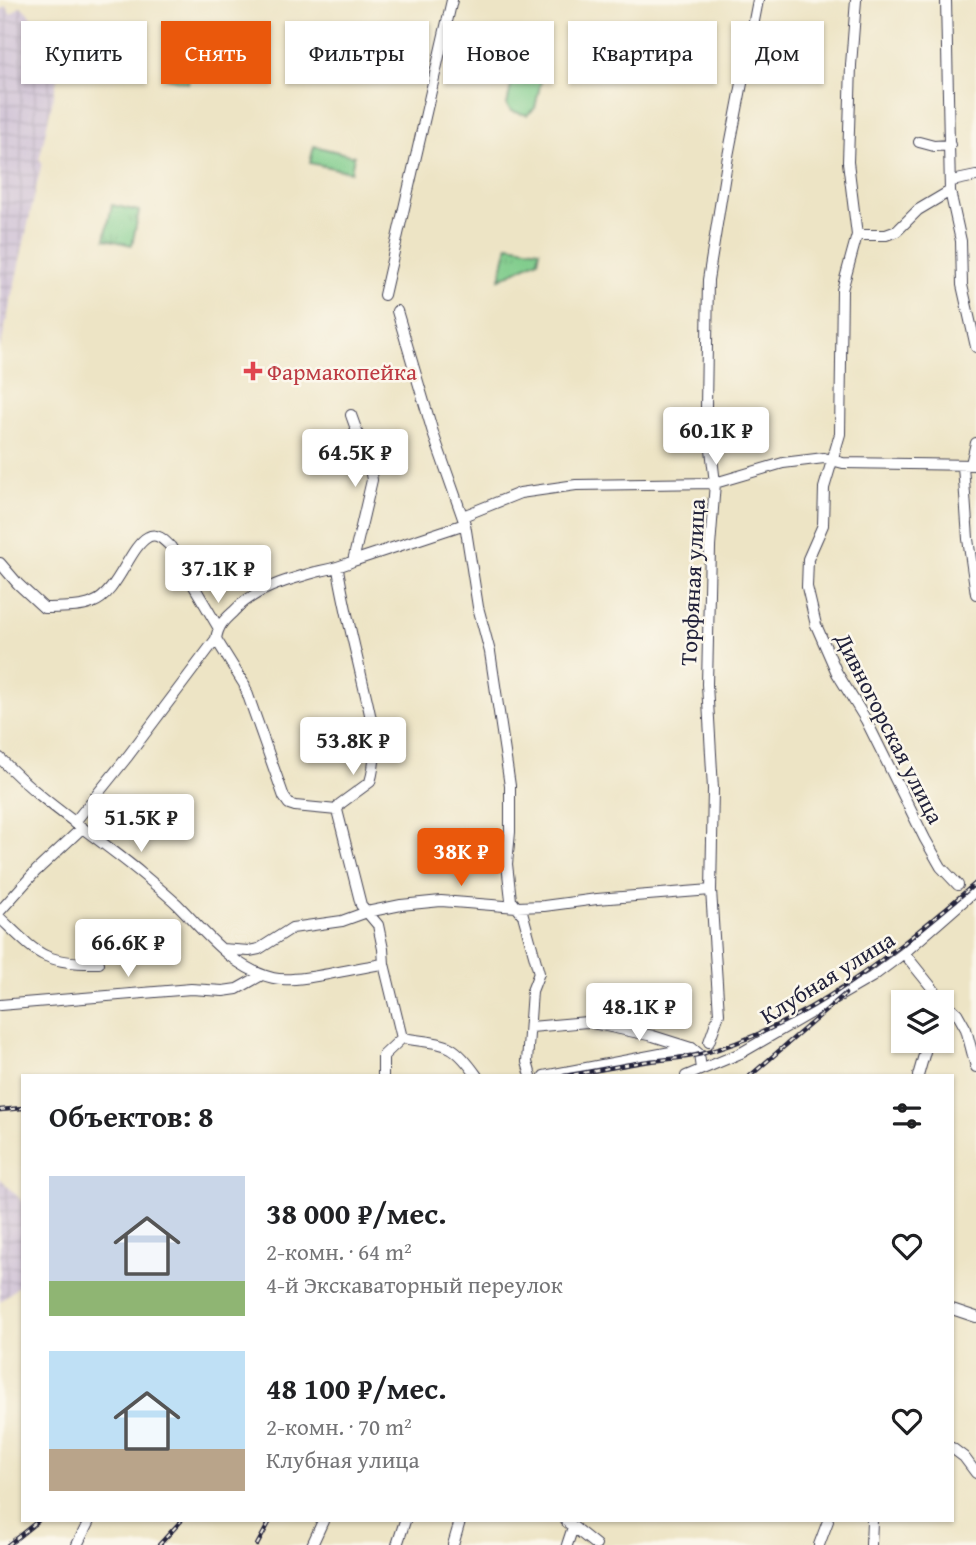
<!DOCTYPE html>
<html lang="ru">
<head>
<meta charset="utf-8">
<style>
  body { margin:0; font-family:"Gentium Book Plus",serif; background:#f6f6f6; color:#202124; height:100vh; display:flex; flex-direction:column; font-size:26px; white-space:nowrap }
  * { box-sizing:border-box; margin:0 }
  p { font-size:23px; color:#757577 }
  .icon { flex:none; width:38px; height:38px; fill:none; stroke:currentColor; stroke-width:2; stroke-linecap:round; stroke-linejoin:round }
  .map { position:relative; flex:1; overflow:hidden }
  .side { position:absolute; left:21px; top:1074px; width:933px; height:448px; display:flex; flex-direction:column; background:#fff; border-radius:0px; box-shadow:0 2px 5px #0004 }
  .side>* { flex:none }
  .guide { position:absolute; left:21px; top:21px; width:934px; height:63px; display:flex; gap:14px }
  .tools { position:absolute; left:891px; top:990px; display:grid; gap:14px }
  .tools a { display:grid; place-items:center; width:63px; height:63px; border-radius:0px; background:#fff; box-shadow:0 2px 5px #0004; font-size:35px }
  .price { position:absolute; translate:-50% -60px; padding:0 16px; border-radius:7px; background:#fff; color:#222; font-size:23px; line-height:46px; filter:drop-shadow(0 2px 4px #0008) }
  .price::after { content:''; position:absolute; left:50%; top:42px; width:21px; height:16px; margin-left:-10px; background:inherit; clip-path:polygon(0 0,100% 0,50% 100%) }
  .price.active { background:#ea580c; color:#fff }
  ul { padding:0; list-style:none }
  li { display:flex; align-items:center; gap:21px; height:175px; padding:0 28px }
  li span { display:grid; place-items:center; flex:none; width:196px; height:140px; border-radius:0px; color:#555 }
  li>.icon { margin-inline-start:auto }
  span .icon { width:84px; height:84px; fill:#fffc; stroke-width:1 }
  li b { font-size:30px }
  h2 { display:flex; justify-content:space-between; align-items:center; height:84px; padding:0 28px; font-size:30px }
  .tag { padding:0 24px; border-radius:0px; background:#fff; box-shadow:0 2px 5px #0004; font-size:24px; line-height:63px }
  .tag.active { background:#ea580c; color:#fff }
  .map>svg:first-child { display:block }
</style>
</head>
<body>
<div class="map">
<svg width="976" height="1545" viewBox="0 0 976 1545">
  <defs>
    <pattern id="industrial-grid" width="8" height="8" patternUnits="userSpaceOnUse" patternTransform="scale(1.75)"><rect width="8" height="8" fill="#ccbed4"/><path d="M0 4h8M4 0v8" fill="none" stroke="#afa3b7"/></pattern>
    <pattern id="park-tufts" width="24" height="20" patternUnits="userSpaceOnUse" patternTransform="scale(1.75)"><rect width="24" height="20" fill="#7fcc8b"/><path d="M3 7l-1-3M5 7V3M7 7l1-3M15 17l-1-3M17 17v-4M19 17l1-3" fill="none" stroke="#6daf79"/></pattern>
  </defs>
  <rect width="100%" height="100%" fill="#fbf7ec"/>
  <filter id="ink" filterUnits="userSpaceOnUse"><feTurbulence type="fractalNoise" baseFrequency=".0143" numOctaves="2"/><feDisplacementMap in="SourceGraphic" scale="14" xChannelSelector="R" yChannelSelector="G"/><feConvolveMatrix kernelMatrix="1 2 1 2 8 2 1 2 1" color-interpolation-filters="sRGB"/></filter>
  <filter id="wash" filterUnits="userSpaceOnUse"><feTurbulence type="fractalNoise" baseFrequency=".00686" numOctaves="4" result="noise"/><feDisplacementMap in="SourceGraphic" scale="28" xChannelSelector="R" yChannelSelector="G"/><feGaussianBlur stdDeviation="1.57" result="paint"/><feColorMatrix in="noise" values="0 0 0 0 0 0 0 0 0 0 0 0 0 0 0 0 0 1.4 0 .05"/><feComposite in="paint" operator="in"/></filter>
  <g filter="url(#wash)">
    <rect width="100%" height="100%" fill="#ede4c5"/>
    <path fill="url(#industrial-grid)" d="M6,6L11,14L21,6L30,15L61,62L39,161L42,162L0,350V10Z
      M0,1178L23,1202V1282L0,1302Z"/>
    <path fill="#7fcc8b" stroke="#507763" stroke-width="2" d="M525,52L541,56L545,62L535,108L527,115L511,111L507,105L517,57Z"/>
    <path fill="url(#park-tufts)" stroke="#507763" stroke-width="2" d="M193,59L212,63L209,75L191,71L188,83L167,78L171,60L191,65Z
      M314,146L354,156L351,172L310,163Z
      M112,205L139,211L132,245L105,239Z
      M508,245L540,250L538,260L500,279Z"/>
  </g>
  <g filter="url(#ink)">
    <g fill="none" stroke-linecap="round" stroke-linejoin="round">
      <g stroke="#403f50" stroke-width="12">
        <path id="minor" d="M856,0L851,65L848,162L857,235L842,290L840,434L824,488L823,525L808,559L807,587L816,625L837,673L866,720L925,839L941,867L958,885
          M946,0L950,191L961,241L962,285L976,347
          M919,142L934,146L950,145
          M952,181L976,176
          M857,235H886L897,231L918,210L950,191
          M384,295L452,0
          M397,311L434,436L465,524L478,607L490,652L510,786V832L507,864L511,900L523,915L539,973L532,991L527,1062L531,1076
          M351,415L370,468L372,480L353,561
          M971,464L976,443
          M963,465L968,539L976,594
          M463,516L520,493L576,485L715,483L783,463L824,458L843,463L976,465
          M0,563L18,584L44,608C59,607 78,609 92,603C118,594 129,547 148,537C157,532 165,541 171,547L218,627
          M338,569C344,605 353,640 361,675C369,711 381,746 370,782L340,804L337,810L361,905L378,925L383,949L384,964
          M216,639L244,684L284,797L289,804L295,806L337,810
          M0,758C42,803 94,834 141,873C153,883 165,893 177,904C206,933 232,968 273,978C297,984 355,967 384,964L402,1038C445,1045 451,1039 477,1076
          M74,823L128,756L216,639C218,626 223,621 233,612C254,589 287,580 316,572C330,569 341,567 353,561L465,524
          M0,911L36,871L81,829
          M0,918C39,955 44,964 99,963
          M222,949L249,951L259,949L292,928L342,921L367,912L401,905L441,901L517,907L544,906L597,899L711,890
          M904,953L941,999L957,1013L966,1029L976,1067
          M0,1005L191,989L223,991L237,989L262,975
          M531,1027L587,1022L653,1036L691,1048
          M709,1042L719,1014L711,890L713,789L707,684L710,547L715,483L706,407L708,280L728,156L758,0
          M383,1076V1056L402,1038
          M544,1076L692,1048L699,1054L701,1069
          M686,1076L741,1053L872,977L904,953L976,890
          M918,1076L928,1041
          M952,1309L976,1317
          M952,1448L964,1457L976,1473
          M566,1521L596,1545
          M77,1545L89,1521
          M312,1545L323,1521
          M397,1545L405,1521
          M453,1545L460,1521
          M567,1545L573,1527
          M819,1545L828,1521
          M871,1545L872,1521"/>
      </g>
      <use href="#minor" stroke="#fff" stroke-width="10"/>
      <g stroke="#22223b" stroke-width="4.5">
        <path id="rail" d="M564,1076C590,1072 617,1066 643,1062C662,1059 683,1059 701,1054C807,1026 895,952 976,883
          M750,1076L845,994
          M0,1110L23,1108
          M8,1545L38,1521
          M159,1545L181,1521
          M257,1545L270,1521"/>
      </g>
      <use href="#rail" stroke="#fbf7ec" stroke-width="2" stroke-dasharray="5" stroke-linecap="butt"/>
    </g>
  </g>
  <path fill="#e0444e" stroke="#fbf7ec" stroke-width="2.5" d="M249.5 360.5h7v7h7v7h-7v7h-7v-7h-7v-7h7z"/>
  <g text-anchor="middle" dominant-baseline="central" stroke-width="5" stroke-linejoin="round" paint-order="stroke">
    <g font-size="23" fill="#be3a42" stroke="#fbf7ec" text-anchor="start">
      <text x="267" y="371">Фармакопейка</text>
    </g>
    <g font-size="23" fill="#22223b" stroke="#fbf7ec">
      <text transform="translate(692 582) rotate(-87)">Торфяная улица</text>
      <text transform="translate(890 728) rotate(63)">Дивногорская улица</text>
      <text transform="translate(827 977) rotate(-32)">Клубная улица</text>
    </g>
  </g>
</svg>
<div class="tools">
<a><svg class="icon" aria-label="layers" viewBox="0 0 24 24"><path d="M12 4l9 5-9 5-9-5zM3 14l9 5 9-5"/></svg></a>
</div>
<b class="price" style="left:716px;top:467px">60.1K ₽</b>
<b class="price" style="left:355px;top:489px">64.5K ₽</b>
<b class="price" style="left:218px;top:605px">37.1K ₽</b>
<b class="price" style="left:353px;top:777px">53.8K ₽</b>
<b class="price" style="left:141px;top:854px">51.5K ₽</b>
<b class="price active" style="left:461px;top:888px">38K ₽</b>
<b class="price" style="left:128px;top:979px">66.6K ₽</b>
<b class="price" style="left:639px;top:1043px">48.1K ₽</b>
<div class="guide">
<a class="tag">Купить</a>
<a class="tag active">Снять</a>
<a class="tag">Фильтры</a>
<a class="tag">Новое</a>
<a class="tag">Квартира</a>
<a class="tag">Дом</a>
</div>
<section class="side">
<h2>Объектов: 8<svg class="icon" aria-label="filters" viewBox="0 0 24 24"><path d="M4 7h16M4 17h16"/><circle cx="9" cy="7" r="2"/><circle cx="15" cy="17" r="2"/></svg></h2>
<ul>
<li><span style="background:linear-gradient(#c9d6e8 75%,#8fb573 0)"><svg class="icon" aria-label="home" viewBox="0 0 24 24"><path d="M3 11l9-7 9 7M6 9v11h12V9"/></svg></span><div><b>38 000 ₽/мес.</b><p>2-комн. · 64 m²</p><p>4-й Экскаваторный переулок</p></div><svg class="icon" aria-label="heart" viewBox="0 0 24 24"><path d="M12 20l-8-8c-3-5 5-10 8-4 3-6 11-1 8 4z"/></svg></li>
<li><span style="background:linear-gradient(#bfe0f5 70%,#b9a48a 0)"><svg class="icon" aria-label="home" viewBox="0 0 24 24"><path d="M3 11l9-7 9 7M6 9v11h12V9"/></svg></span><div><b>48 100 ₽/мес.</b><p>2-комн. · 70 m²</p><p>Клубная улица</p></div><svg class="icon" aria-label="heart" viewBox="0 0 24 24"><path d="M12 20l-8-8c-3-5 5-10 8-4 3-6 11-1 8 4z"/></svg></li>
</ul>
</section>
</div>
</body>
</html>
